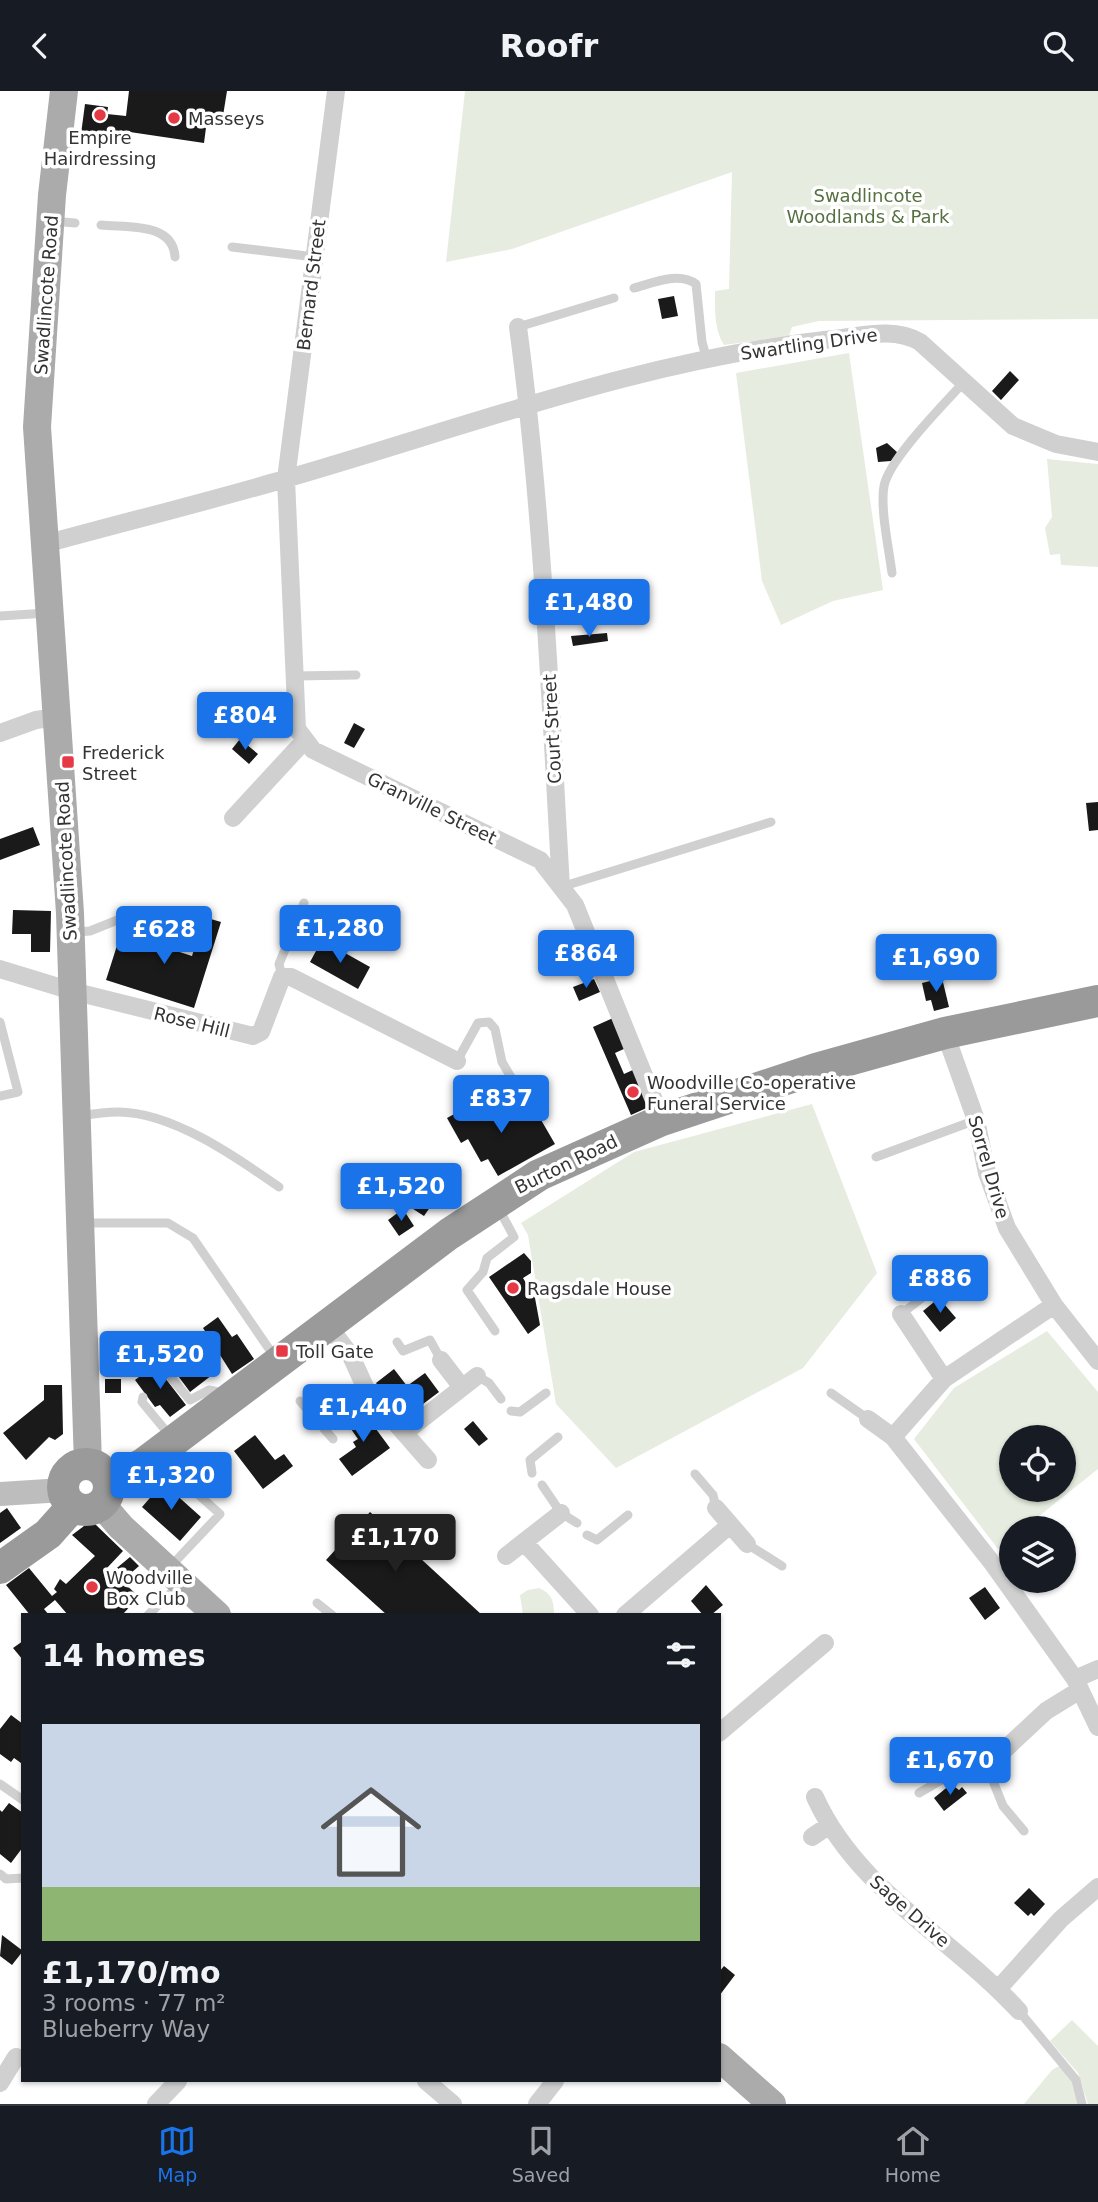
<!DOCTYPE html>
<html lang="en">
<head>
<meta charset="utf-8">
<style>
  body { margin:0; font-family:"DejaVu Sans",sans-serif; background:#242831; color:#f1f3f6; height:100vh; display:flex; flex-direction:column; font-size:26px; white-space:nowrap }
  * { box-sizing:border-box; margin:0 }
  p { font-size:23px; color:#9ea1a6 }
  .icon { flex:none; width:38px; height:38px; fill:none; stroke:currentColor; stroke-width:2; stroke-linecap:round; stroke-linejoin:round }
  .map { position:relative; flex:1; overflow:hidden }
  .drawer { position:absolute; left:21px; top:1522px; width:700px; height:469px; display:flex; flex-direction:column; background:#171b24; border-radius:0px; box-shadow:0 2px 5px #0004 }
  .drawer>* { flex:none }
  .fabs { position:absolute; left:999px; top:1334px; display:grid; gap:14px }
  .fabs a { display:grid; place-items:center; width:77px; height:77px; border-radius:50%; background:#171b24; box-shadow:0 2px 5px #0004; font-size:35px }
  .price { position:absolute; translate:-50% -60px; padding:0 16px; border-radius:7px; background:#1a73e8; color:#fff; font-size:23px; line-height:46px; filter:drop-shadow(0 2px 4px #0008) }
  .price::after { content:''; position:absolute; left:50%; top:42px; width:21px; height:16px; margin-left:-10px; background:inherit; clip-path:polygon(0 0,100% 0,50% 100%) }
  .price.active { background:#222; color:#fff }
  ul { padding:0; list-style:none }
  li { display:grid; align-content:center; gap:14px; height:371px; padding:0 21px }
  li span { display:grid; place-items:center; height:217px; border-radius:0px; color:#555 }
  li>.icon { margin-inline-start:auto }
  span .icon { width:126px; height:126px; fill:#fffc; stroke-width:1 }
  li b { font-size:30px }
  h2 { display:flex; justify-content:space-between; align-items:center; height:84px; padding:0 21px; font-size:30px }
  header { display:flex; justify-content:space-between; align-items:center; height:91px; padding:0 21px; background:#171b24; font-size:32px; font-weight:700 }
  .menu { display:flex; justify-content:space-around; align-items:center; height:98px; border-top:2px solid #363941; background:#171b24; font-size:19px; color:#9ea1a6 }
  .menu a { display:grid; justify-items:center; gap:4px }
  .menu .active { color:#1a73e8 }
  .map>svg:first-child { display:block }
</style>
</head>
<body>
<header><svg class="icon" aria-label="back" viewBox="0 0 24 24"><path d="M15 5l-7 7 7 7"/></svg>Roofr<svg class="icon" aria-label="search" viewBox="0 0 24 24"><circle cx="10" cy="10" r="6"/><path d="M15 15l6 6"/></svg></header>
<div class="map">
<svg width="1098" height="2013" viewBox="0 0 1098 2013">
  <rect width="100%" height="100%" fill="#fff"/>
  <path fill="#e6ecdf" fill-rule="evenodd" d="M465,0H1098V228L819,230L792,236L789,245L724,254C714,239 715,217 715,200L729,198L732,81L512,158L446,171Z
    M849,262L883,499L833,510L781,534L762,490L736,282Z
    M1047,368L1098,373V476L1061,474L1060,463L1050,464L1045,437L1052,426Z
    M812,1013L877,1182L803,1277L616,1377L556,1313L528,1144L521,1132L634,1061Z
    M1047,1240L1098,1301V1378L1024,1437H1012L1011,1447L998,1458L914,1348L954,1297ZM1012,1346H1064V1398H1012Z
    M539,1497C552,1503 554,1510 554,1524H523L520,1504L528,1499Z
    M1072,1929L1098,1955V2013H1088L1078,1982L1050,1950Z
    M1061,1974L1075,1994L1080,2013H1024L1052,1979Z"/>
  <path fill="#1a1a1a" d="M129,0H227L222,31L207,29L204,52L123,40V48L81,43L85,13L108,16L107,23L126,25Z
    M674,205L678,225L662,228L658,208Z
    M1010,280L1019,289L1001,309L992,300Z
    M887,352L898,362L891,370L878,371L876,357Z
    M607,542L608,550L573,555L571,545Z
    M354,632L365,638L354,657L344,652Z
    M240,648L258,663L249,673L232,658Z
    M1098,711V739L1089,740L1086,712Z
    M33,736L40,754L0,769V748Z
    M13,819L51,820L50,861H31V843H12Z
    M204,826L221,831L194,917L106,889L121,842L192,865Z
    M322,849L370,876L358,898L310,871Z
    M942,887L949,916L934,920L931,909L926,910L922,892Z
    M594,888L600,901L579,910L573,896Z
    M613,927L626,957L615,962L624,983L635,978L651,1015L631,1024L593,936Z
    M487,1005L502,1032L533,1015L555,1053L498,1085L488,1068L481,1071L468,1048L461,1052L447,1027Z
    M392,1082L435,1109L424,1125L382,1098Z
    M403,1118L414,1135L399,1145L388,1129Z
    M524,1162L531,1170V1182L523,1187L535,1207L540,1234L528,1243L489,1186Z
    M939,1207L956,1227L940,1241L923,1220Z
    M218,1226L232,1246L237,1243L254,1268L232,1283L203,1237Z
    M182,1242L212,1284L190,1301L159,1259Z
    M155,1274L186,1314L170,1326L160,1314L155,1316L135,1289Z
    M394,1278L407,1295L425,1282L439,1301L403,1328L376,1292Z
    M105,1288H121V1302H105Z
    M44,1294H62L63,1343L55,1349L49,1346L26,1369L3,1342L44,1309Z
    M362,1319L390,1357L352,1385L339,1368L356,1356L353,1351L358,1348L346,1331Z
    M473,1330L488,1348L479,1355L464,1338Z
    M255,1344L275,1369L284,1363L293,1375L263,1398L234,1360Z
    M163,1392L201,1426L180,1450L142,1416Z
    M7,1417L21,1437L0,1452V1422Z
    M370,1421L482,1524H387L326,1469Z
    M88,1432L95,1433L123,1460L107,1477L112,1481L130,1466L139,1475L122,1490L139,1506L122,1524H68L55,1509L44,1518L49,1524H30L6,1494L29,1477L52,1505L57,1501L54,1498L60,1488L66,1493L95,1465L72,1444Z
    M706,1494L723,1514L711,1524H703L691,1510Z
    M985,1496L1000,1517L985,1529L969,1507Z
    M23,1550V1569L13,1557Z
    M11,1624L23,1633L21,1672L14,1667L11,1671L0,1663V1638Z
    M951,1693L959,1699L962,1696L967,1702L944,1720L934,1707Z
    M9,1712L23,1722V1756L11,1772L0,1763V1719L2,1721Z
    M1029,1797L1045,1813L1034,1825L1031,1822L1028,1825L1014,1812Z
    M2,1844L23,1860L12,1874L0,1865Z
    M724,1875L735,1884L719,1905V1881Z"/>
  <g fill="none" stroke-linecap="round" stroke-linejoin="round">
    <path stroke="#d0d0d0" stroke-width="9" d="M52,130L75,132
      M101,134C127,137 173,131 175,166
      M232,156L315,166
      M634,197C653,192 679,180 696,193L702,251L707,269
      M518,236L614,207
      M892,482C889,458 880,418 884,395C889,368 945,312 964,291
      M0,525L47,522
      M295,585L356,584
      M561,796L771,731
      M76,841L90,840L120,828
      M282,886L279,873L304,812
      M0,931L18,1001L0,1005
      M457,970L478,932L489,931L495,938L502,971L522,1005
      M80,1025C92,1023 105,1021 118,1021C172,1021 236,1066 279,1096
      M876,1066L976,1029
      M84,1132H168L193,1147L276,1268
      M901,1223L931,1200
      M495,1240L467,1199L483,1181L487,1167L514,1146L499,1118
      M397,1251L403,1260L430,1249L441,1269
      M477,1285L489,1292L501,1308
      M172,1288L190,1309L209,1299L219,1301L224,1307
      M831,1302L868,1328
      M143,1306L142,1311L171,1346
      M300,1310L333,1348
      M511,1320L520,1321L546,1302
      M319,1332L366,1298
      M532,1382L530,1369L558,1346
      M695,1383L713,1404L716,1417
      M542,1394L561,1422L577,1432
      M587,1444L597,1449L628,1424
      M747,1453L782,1475
      M170,1476L220,1423L171,1379
      M317,1512L332,1524
      M148,1524L179,1494
      M987,1675L1003,1715L1024,1740
      M0,1693L23,1709
      M919,1702L965,1675
      M0,1783L6,1788L23,1787
      M1019,1920L1076,1989L1082,2013"/>
    <path stroke="#d0d0d0" stroke-width="18" d="M336,0L286,388L297,638L313,659L540,769L575,814L662,1029
      M518,236C543,422 550,609 561,796
      M45,453C125,431 206,411 285,388C466,336 644,268 833,248C863,245 893,236 920,251L1013,335L1056,353L1098,361
      M0,642L36,629L57,626
      M233,727L305,649
      M0,878L72,900L253,945L261,941L282,886H291L457,970
      M945,942L976,1029L987,1082L1007,1137L1054,1214L1098,1270
      M901,1223L944,1288
      M328,1234L351,1265L366,1298L428,1369
      M441,1269L461,1295
      M868,1328L893,1346L993,1473L1075,1588L1098,1636
      M404,1342L477,1285
      M893,1346L944,1288L1054,1214
      M716,1417L747,1453
      M524,1451L590,1524
      M506,1465L561,1422
      M625,1524L730,1434
      M1075,1588L1098,1578
      M719,1642L825,1552
      M965,1675H987L1046,1620L1080,1599
      M815,1706C857,1799 952,1847 1019,1920
      M812,1746L828,1735
      M999,1897L1061,1828L1098,1796
      M426,1990L453,2013
      M0,1992L16,1966
      M156,2013L178,1990
      M537,2013L555,1990"/>
    <path stroke="#bdbdbd" stroke-width="24" d="M0,1403L63,1399"/>
    <path stroke="#ababab" stroke-width="28" d="M64,0L52,104L37,336L70,822L88,1373
      M102,1414L121,1436L217,1524
      M719,1966L772,2013"/>
    <path stroke="#9a9a9a" stroke-width="32" d="M63 1396a23 23 0 1 1 46 0a23 23 0 1 1-46 0Z
      M109,1391L143,1373L449,1143L539,1084L662,1029L816,978L945,942L1098,910
      M0,1477L48,1443L73,1415"/>
  </g>
  <g fill="#e63946" stroke="#fff" stroke-width="2.5">
    <circle cx="100" cy="24" r="7"/>
    <circle cx="174" cy="27" r="7"/>
    <rect x="61" y="664" width="14" height="14" rx="3.5"/>
    <circle cx="633" cy="1001" r="7"/>
    <circle cx="513" cy="1197" r="7"/>
    <rect x="275" y="1253" width="14" height="14" rx="3.5"/>
    <circle cx="92" cy="1496" r="7"/>
  </g>
  <g text-anchor="middle" dominant-baseline="central" stroke-width="7" stroke-linejoin="round" paint-order="stroke">
    <g font-size="18" fill="#333" stroke="#fff" text-anchor="start">
      <text x="188" y="27">Masseys</text>
      <text x="100" y="46" text-anchor="middle">Empire<tspan x="100" dy="21">Hairdressing</tspan></text>
      <text x="82" y="661">Frederick<tspan x="82" dy="21">Street</tspan></text>
      <text x="647" y="991">Woodville Co-operative<tspan x="647" dy="21">Funeral Service</tspan></text>
      <text x="527" y="1197">Ragsdale House</text>
      <text x="296" y="1260">Toll Gate</text>
      <text x="106" y="1486">Woodville<tspan x="106" dy="21">Box Club</tspan></text>
    </g>
    <g font-size="18" fill="#56703f" stroke="#fff">
      <text x="868" y="104">Swadlincote<tspan x="868" dy="21">Woodlands &amp; Park</tspan></text>
    </g>
    <g font-size="18" fill="#333" stroke="#fff">
      <text transform="translate(311 194) rotate(-83)">Bernard Street</text>
      <text transform="translate(46 204) rotate(-86)">Swadlincote Road</text>
      <text transform="translate(809 253) rotate(-8)">Swartling Drive</text>
      <text transform="translate(552 638) rotate(-93)">Court Street</text>
      <text transform="translate(432 717) rotate(26)">Granville Street</text>
      <text transform="translate(66 770) rotate(-93)">Swadlincote Road</text>
      <text transform="translate(192 931) rotate(14)">Rose Hill</text>
      <text transform="translate(566 1073) rotate(-26)">Burton Road</text>
      <text transform="translate(989 1076) rotate(74)">Sorrel Drive</text>
      <text transform="translate(910 1820) rotate(41)">Sage Drive</text>
    </g>
  </g>
</svg>
<div class="fabs">
<a><svg class="icon" aria-label="locate" viewBox="0 0 24 24"><circle cx="12" cy="12" r="6"/><path d="M12 2v4M12 18v4M2 12h4M18 12h4"/></svg></a>
<a><svg class="icon" aria-label="layers" viewBox="0 0 24 24"><path d="M12 4l9 5-9 5-9-5zM3 14l9 5 9-5"/></svg></a>
</div>
<b class="price" style="left:589px;top:548px">£1,480</b>
<b class="price" style="left:245px;top:661px">£804</b>
<b class="price" style="left:340px;top:874px">£1,280</b>
<b class="price" style="left:164px;top:875px">£628</b>
<b class="price" style="left:586px;top:899px">£864</b>
<b class="price" style="left:936px;top:903px">£1,690</b>
<b class="price" style="left:501px;top:1044px">£837</b>
<b class="price" style="left:401px;top:1132px">£1,520</b>
<b class="price" style="left:940px;top:1224px">£886</b>
<b class="price" style="left:160px;top:1300px">£1,520</b>
<b class="price" style="left:363px;top:1353px">£1,440</b>
<b class="price" style="left:171px;top:1421px">£1,320</b>
<b class="price active" style="left:395px;top:1483px">£1,170</b>
<b class="price" style="left:950px;top:1706px">£1,670</b>
<section class="drawer">
<h2>14 homes<svg class="icon" aria-label="filters" viewBox="0 0 24 24"><path d="M4 7h16M4 17h16"/><circle cx="9" cy="7" r="2"/><circle cx="15" cy="17" r="2"/></svg></h2>
<ul>
<li><span style="background:linear-gradient(#c9d6e8 75%,#8fb573 0)"><svg class="icon" aria-label="home" viewBox="0 0 24 24"><path d="M3 11l9-7 9 7M6 9v11h12V9"/></svg></span><div><b>£1,170/mo</b><p>3 rooms · 77 m²</p><p>Blueberry Way</p></div></li>
</ul>
</section>
</div>
<nav class="menu">
<a class="active"><svg class="icon" aria-label="map" viewBox="0 0 24 24"><path d="M3 6l6-2 6 2 6-2v14l-6 2-6-2-6 2zM9 4v14M15 6v14"/></svg>Map</a>
<a><svg class="icon" aria-label="saved" viewBox="0 0 24 24"><path d="M7 4h10v16l-5-4-5 4z"/></svg>Saved</a>
<a><svg class="icon" aria-label="home" viewBox="0 0 24 24"><path d="M3 11l9-7 9 7M6 9v11h12V9"/></svg>Home</a>
</nav>
</body>
</html>
